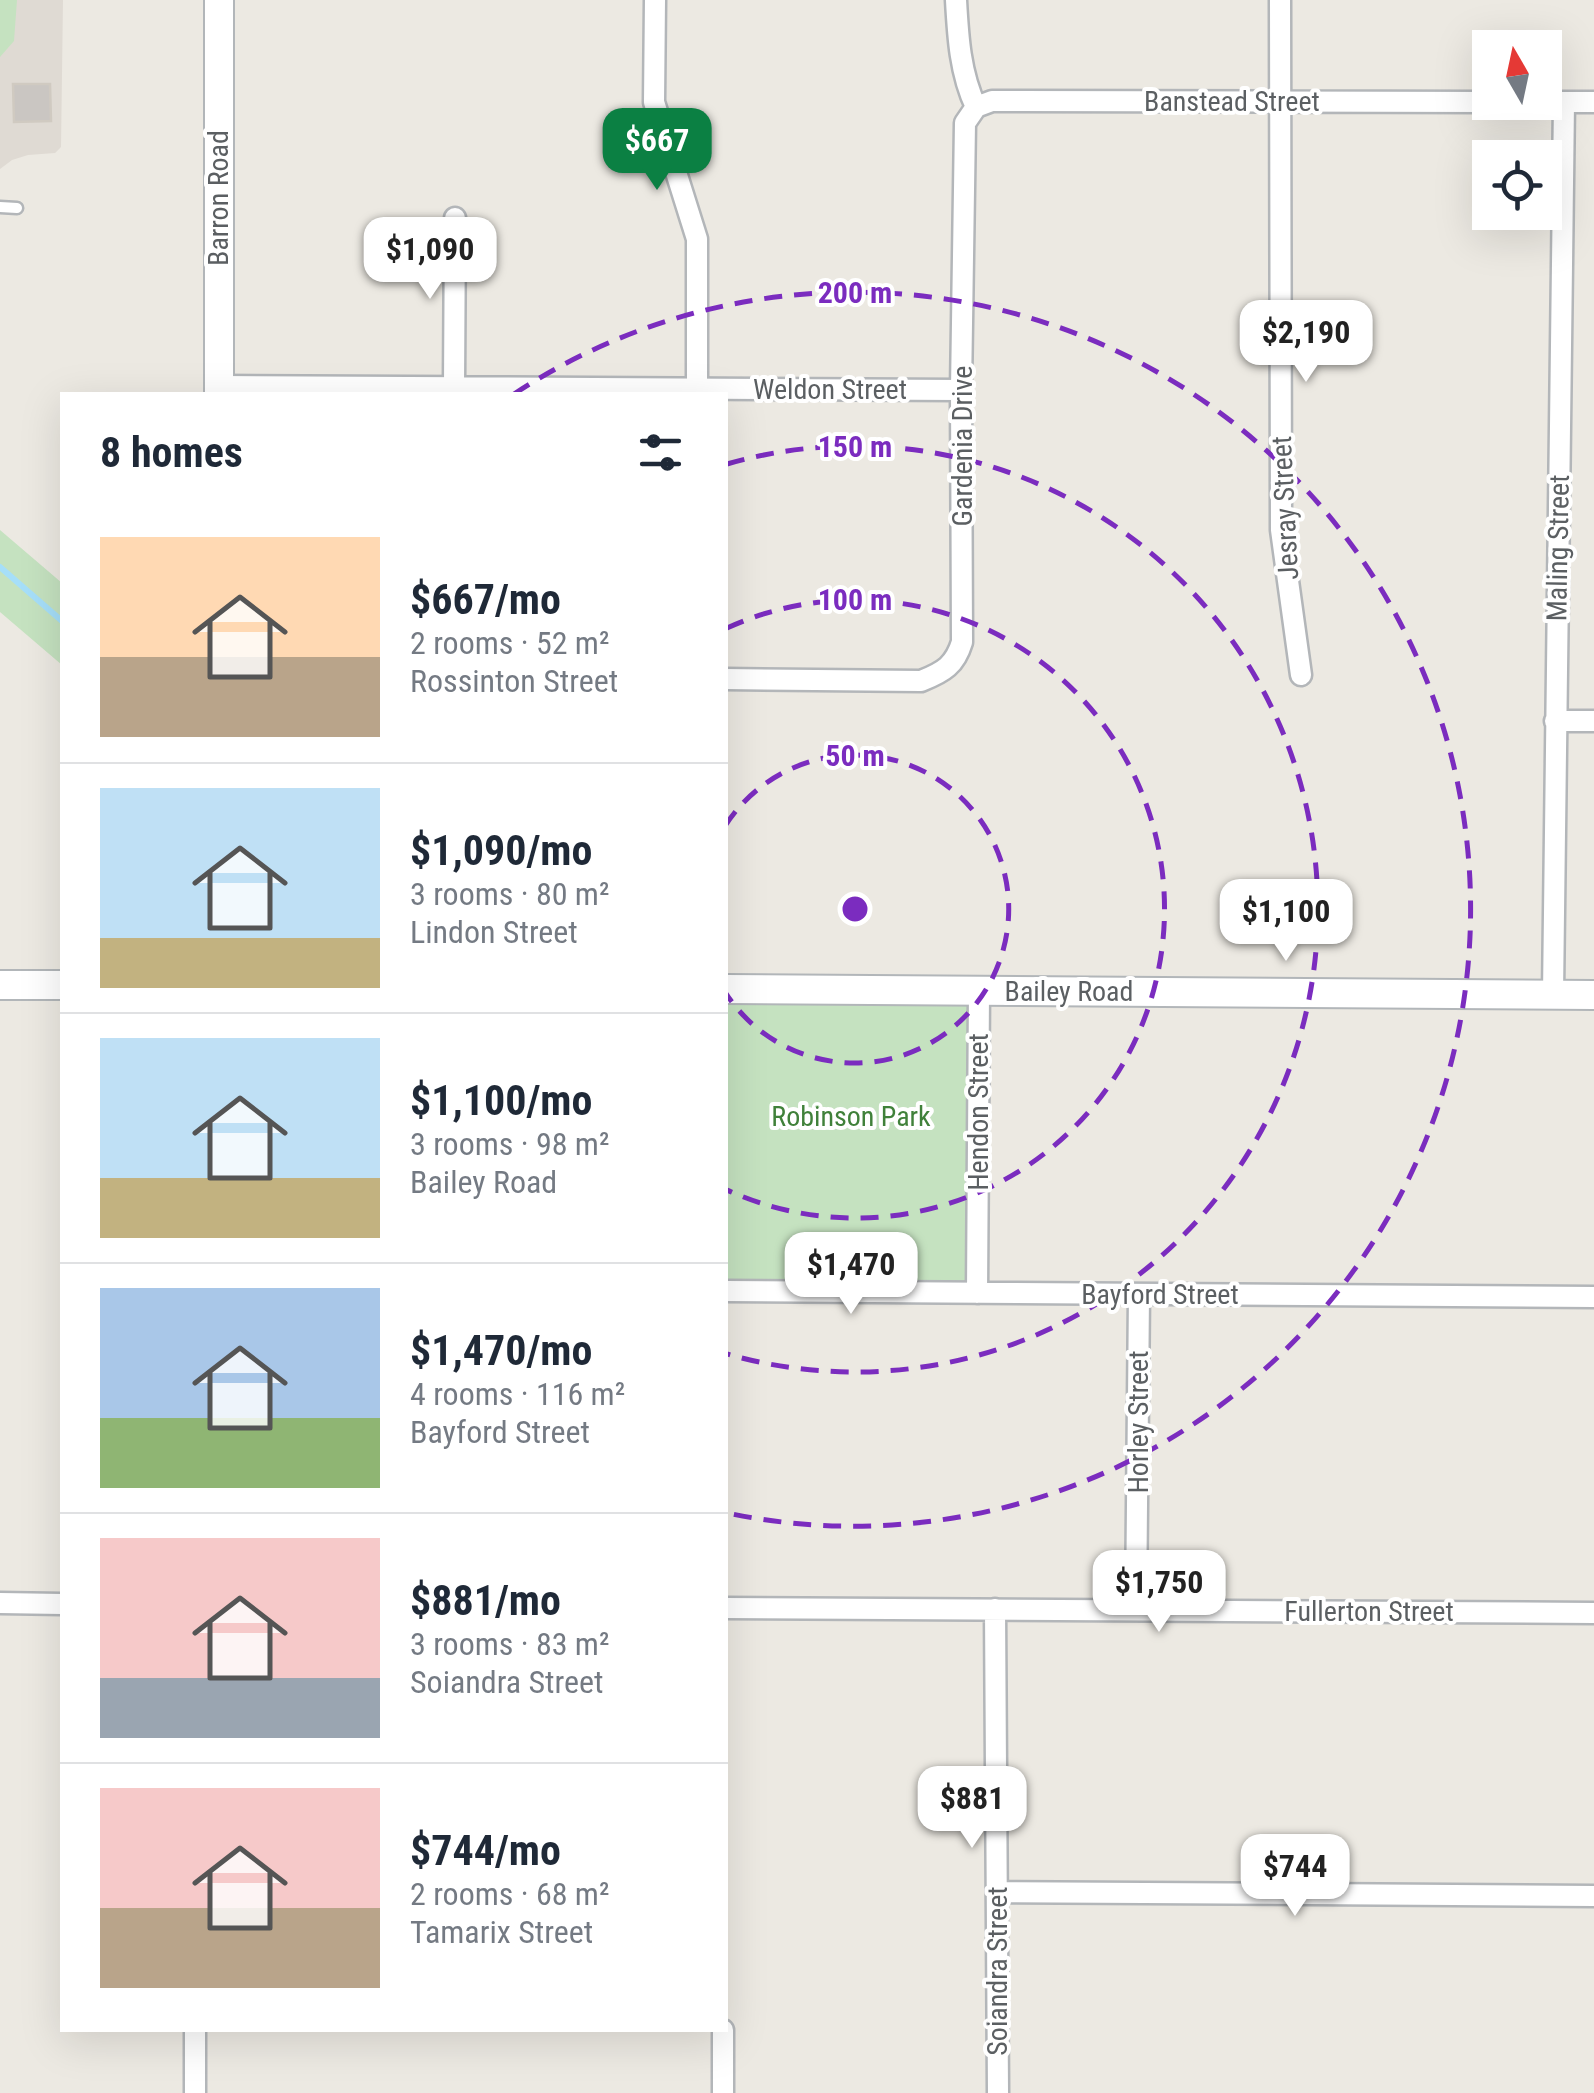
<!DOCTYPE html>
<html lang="en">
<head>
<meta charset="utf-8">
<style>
  body { margin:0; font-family:"Roboto Condensed",sans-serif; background:#f2f2f3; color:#1f2937; height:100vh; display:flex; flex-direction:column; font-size:38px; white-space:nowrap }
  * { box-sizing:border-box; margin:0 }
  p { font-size:32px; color:#747a83 }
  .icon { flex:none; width:55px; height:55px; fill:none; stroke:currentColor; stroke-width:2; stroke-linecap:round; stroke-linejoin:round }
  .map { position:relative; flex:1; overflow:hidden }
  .panel { position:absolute; left:60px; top:392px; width:668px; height:1640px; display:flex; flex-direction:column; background:#fff; border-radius:0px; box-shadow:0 10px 40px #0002 }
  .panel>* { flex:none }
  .needle { width:65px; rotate:351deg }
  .buttons { position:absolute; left:1472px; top:30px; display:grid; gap:20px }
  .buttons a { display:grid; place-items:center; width:90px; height:90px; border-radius:0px; background:#fff; box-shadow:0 10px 40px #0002; font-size:50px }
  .price { position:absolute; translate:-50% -85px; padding:0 22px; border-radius:20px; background:#fff; color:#222; font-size:32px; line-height:65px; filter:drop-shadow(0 2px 5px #0008) }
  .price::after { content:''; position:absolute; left:50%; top:60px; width:30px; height:22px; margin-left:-15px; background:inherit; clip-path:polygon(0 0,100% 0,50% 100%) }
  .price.selected { background:#0b8043; color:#fff }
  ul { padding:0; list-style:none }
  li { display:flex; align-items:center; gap:30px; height:250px; padding:0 40px }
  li+li { border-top:2px solid #e0e1e3 }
  li span { display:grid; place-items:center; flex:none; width:280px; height:200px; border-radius:0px; color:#555 }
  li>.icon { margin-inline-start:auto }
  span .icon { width:120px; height:120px; fill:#fffc; stroke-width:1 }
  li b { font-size:42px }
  h2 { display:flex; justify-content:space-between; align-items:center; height:120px; padding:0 40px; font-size:42px }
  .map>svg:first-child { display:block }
</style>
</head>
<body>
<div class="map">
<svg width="1594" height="2093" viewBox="0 0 1594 2093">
  <rect width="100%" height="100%" fill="#ece9e2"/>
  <path fill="#dfdad3" d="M0,0H63L61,147L55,153L28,155L12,160L0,169Z"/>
  <path fill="#c5e2c0" d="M0,0H17L14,41L0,57Z
    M0,530L62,583V665L0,612Z
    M725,989L979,991L977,1293L725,1291Z"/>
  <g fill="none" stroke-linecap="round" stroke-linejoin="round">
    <path stroke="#a6dff9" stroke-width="6" d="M0,567L62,621"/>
  </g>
  <path fill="#cac6c2" stroke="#d0cac1" stroke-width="2.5" d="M13,84H50L51,121L14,122Z"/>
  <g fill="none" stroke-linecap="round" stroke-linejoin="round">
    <g stroke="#b3b6b9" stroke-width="15">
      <path id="lane" d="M0,207L17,208"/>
    </g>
    <g stroke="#b3b6b9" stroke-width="25">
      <path id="street" d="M655,0L654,102L697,239V388
        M1280,0L1281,530L1301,675
        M1545,102H1594
        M976,107L992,101L1490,102
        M219,386L961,390
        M454,387L455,218
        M725,679L921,681C944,672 955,665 962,642L961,390L965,123L976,107C960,73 958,37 956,0
        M1555,721H1594
        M1553,994L1564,102
        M725,1291L1594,1297
        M977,1293L979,991
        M0,1603L62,1604
        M725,1608L1594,1613
        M995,1609L998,2093
        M1136,1610L1139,1294
        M997,1892L1594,1896
        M195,2093V2030
        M723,2093V2030"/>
    </g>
    <g stroke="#b2b6b9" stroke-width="32">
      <path id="secondary" d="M219,395V0
        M0,985H62
        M725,989L1594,995"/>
    </g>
    <use href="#lane" stroke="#fff" stroke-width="10"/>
    <use href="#street" stroke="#fff" stroke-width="20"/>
    <use href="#secondary" stroke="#fff" stroke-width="28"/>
  </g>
  <g fill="none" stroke="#7b2cbf" stroke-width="5" stroke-dasharray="18 12">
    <path d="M725 826A154 154 0 1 1 725 992"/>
    <path d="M727 628A309 309 0 1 1 727 1190"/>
    <path d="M727 464A463 463 0 1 1 727 1354"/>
    <path d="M514 394A617 617 0 1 1 727 1513"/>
  </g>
  <g text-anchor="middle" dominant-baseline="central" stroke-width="8" stroke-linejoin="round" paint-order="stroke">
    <g font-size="28" fill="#5b5f62" stroke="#fff">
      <text x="1232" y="101">Banstead Street</text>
      <text transform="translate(218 198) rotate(-90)">Barron Road</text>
      <text x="830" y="389">Weldon Street</text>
      <text transform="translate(962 446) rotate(-90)">Gardenia Drive</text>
      <text transform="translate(1285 508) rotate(-93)">Jesray Street</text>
      <text transform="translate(1558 548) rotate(-89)">Maling Street</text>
      <text x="1069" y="991">Bailey Road</text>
      <text transform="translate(978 1112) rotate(-90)">Hendon Street</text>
      <text x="1160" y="1294">Bayford Street</text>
      <text transform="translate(1138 1422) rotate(-90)">Horley Street</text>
      <text x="1369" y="1611">Fullerton Street</text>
      <text transform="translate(997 1971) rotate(-90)">Soiandra Street</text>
    </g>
    <g font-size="28" fill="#40813a" stroke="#fff">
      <text x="851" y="1116">Robinson Park</text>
    </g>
  </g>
  <circle cx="855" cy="909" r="15" fill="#7b2cbf" stroke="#fff" stroke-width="5"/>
  <g font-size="30" text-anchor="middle" font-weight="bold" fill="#7b2cbf" stroke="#fff" stroke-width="8" stroke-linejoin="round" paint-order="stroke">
    <text x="855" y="303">200 m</text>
    <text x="855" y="457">150 m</text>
    <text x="855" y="610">100 m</text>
    <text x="855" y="766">50 m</text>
  </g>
</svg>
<div class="buttons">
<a><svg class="needle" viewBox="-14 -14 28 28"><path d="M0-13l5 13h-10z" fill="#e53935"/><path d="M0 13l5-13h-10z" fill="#747a83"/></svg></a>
<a><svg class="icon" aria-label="locate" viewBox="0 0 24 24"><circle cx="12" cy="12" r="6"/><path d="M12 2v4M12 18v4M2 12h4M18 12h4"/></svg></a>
</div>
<b class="price selected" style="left:657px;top:193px">$667</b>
<b class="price" style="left:430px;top:302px">$1,090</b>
<b class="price" style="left:1306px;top:385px">$2,190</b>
<b class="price" style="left:1286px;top:964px">$1,100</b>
<b class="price" style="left:851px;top:1317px">$1,470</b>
<b class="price" style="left:1159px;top:1635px">$1,750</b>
<b class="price" style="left:972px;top:1851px">$881</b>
<b class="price" style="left:1295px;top:1919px">$744</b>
<section class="panel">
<h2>8 homes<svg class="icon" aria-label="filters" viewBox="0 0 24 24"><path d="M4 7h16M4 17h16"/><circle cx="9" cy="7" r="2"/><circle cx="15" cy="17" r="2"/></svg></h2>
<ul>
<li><span style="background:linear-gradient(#ffd9b3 60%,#b9a48a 0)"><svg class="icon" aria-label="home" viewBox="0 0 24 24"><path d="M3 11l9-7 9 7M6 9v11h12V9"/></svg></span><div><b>$667/mo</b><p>2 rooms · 52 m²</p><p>Rossinton Street</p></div></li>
<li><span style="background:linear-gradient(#bfe0f5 75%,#c2b280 0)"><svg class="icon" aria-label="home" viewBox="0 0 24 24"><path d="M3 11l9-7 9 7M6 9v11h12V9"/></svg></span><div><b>$1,090/mo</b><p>3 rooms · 80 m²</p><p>Lindon Street</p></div></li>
<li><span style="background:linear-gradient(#bfe0f5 70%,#c2b280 0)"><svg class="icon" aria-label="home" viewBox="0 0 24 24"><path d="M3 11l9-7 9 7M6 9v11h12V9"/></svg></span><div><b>$1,100/mo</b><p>3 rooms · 98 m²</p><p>Bailey Road</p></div></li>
<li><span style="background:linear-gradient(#a9c7e8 65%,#8fb573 0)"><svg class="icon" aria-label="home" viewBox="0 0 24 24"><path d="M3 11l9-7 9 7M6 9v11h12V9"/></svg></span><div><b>$1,470/mo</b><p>4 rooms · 116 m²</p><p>Bayford Street</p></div></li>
<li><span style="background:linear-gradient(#f6c9c9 70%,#9aa5b1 0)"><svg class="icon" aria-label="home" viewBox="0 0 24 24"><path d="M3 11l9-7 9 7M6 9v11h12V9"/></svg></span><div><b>$881/mo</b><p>3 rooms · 83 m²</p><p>Soiandra Street</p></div></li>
<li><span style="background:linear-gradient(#f6c9c9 60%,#b9a48a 0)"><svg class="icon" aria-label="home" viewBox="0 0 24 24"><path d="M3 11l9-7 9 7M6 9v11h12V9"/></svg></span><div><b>$744/mo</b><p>2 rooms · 68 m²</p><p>Tamarix Street</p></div></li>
</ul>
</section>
</div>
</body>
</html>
